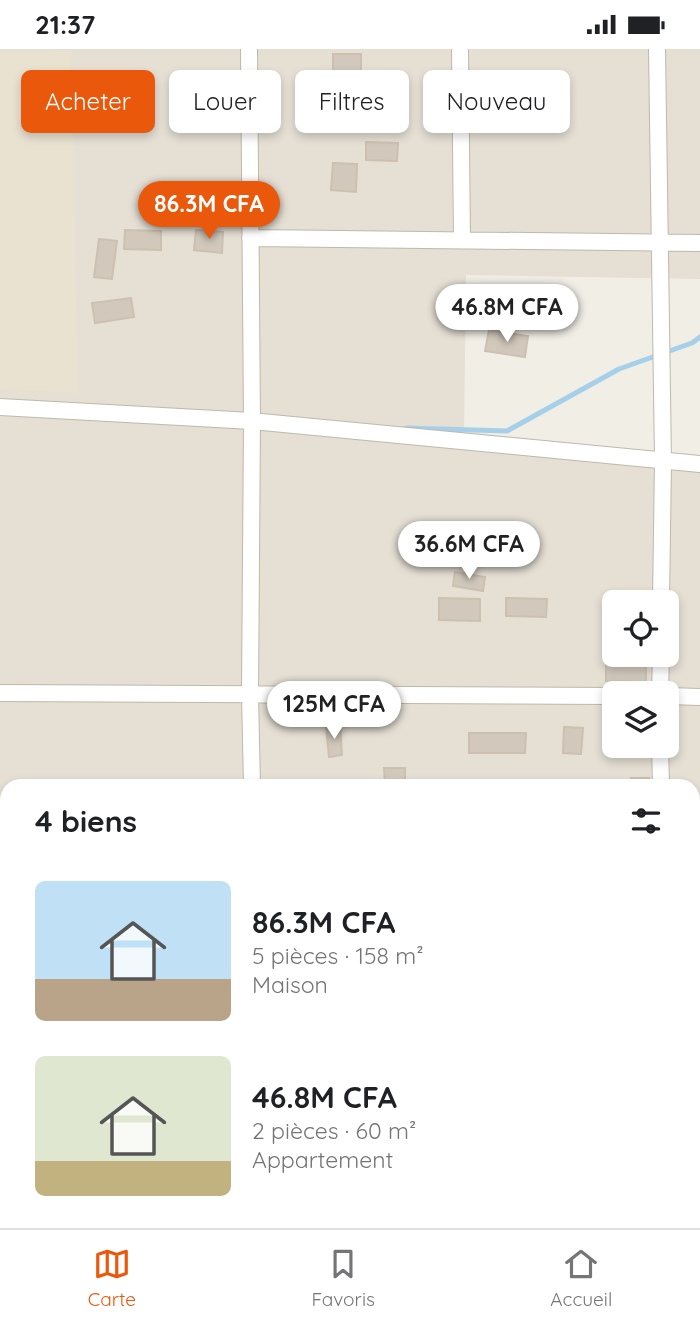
<!DOCTYPE html>
<html lang="fr">
<head>
<meta charset="utf-8">
<style>
  body { margin:0; font-family:Quicksand,sans-serif; background:#f6f6f6; color:#202124; height:100vh; display:flex; flex-direction:column; font-size:26px; white-space:nowrap }
  * { box-sizing:border-box; margin:0 }
  p { font-size:23px; color:#757577 }
  .icon { flex:none; width:38px; height:38px; fill:none; stroke:currentColor; stroke-width:2; stroke-linecap:round; stroke-linejoin:round }
  .map { position:relative; flex:1; overflow:hidden }
  .details { position:absolute; left:0px; top:730px; width:700px; height:450px; display:flex; flex-direction:column; background:#fff; border-radius:21px 21px 0 0; box-shadow:0 4px 10px #0003 }
  .details>* { flex:none }
  .guide { position:absolute; left:21px; top:21px; width:658px; height:63px; display:flex; gap:14px }
  .buttons { position:absolute; left:602px; top:541px; display:grid; gap:14px }
  .buttons a { display:grid; place-items:center; width:77px; height:77px; border-radius:10px; background:#fff; box-shadow:0 4px 10px #0003; font-size:35px }
  .price { position:absolute; translate:-50% -60px; padding:0 16px; border-radius:24px; background:#fff; color:#222; font-size:23px; line-height:46px; filter:drop-shadow(0 2px 4px #0008) }
  .price::after { content:''; position:absolute; left:50%; top:42px; width:21px; height:16px; margin-left:-10px; background:inherit; clip-path:polygon(0 0,100% 0,50% 100%) }
  .price.on { background:#ea580c; color:#fff }
  ul { padding:0; list-style:none }
  li { display:flex; align-items:center; gap:21px; height:175px; padding:0 35px }
  li span { display:grid; place-items:center; flex:none; width:196px; height:140px; border-radius:10px; color:#555 }
  li>.icon { margin-inline-start:auto }
  span .icon { width:84px; height:84px; fill:#fffc; stroke-width:1 }
  li b { font-size:30px }
  h2 { display:flex; justify-content:space-between; align-items:center; height:84px; padding:0 35px; font-size:30px }
  .chip { padding:0 24px; border-radius:10px; background:#fff; box-shadow:0 4px 10px #0003; font-size:24px; line-height:63px }
  .chip.on { background:#ea580c; color:#fff }
  .status { display:flex; justify-content:space-between; align-items:center; height:49px; padding:0 35px; background:#fff; direction:ltr }
  .status svg { height:19px; fill:currentColor }
  .tab-bar { display:flex; justify-content:space-around; align-items:center; height:98px; border-top:2px solid #e0e0e0; background:#fff; font-size:19px; color:#757577 }
  .tab-bar a { display:grid; justify-items:center; gap:4px }
  .tab-bar .on { color:#ea580c }
  .map>svg:first-child { display:block }
</style>
</head>
<body>
<div class="status"><b>21:37</b><svg viewBox="0 0 49 12"><path d="M0 12V9h3v3zM5 12V6h3v6zM10 12V3h3v9zM15 12V0h3v12zM26 1h20v11H26zM47 4h2v5h-2z"/></svg></div>
<div class="map">
<svg width="700" height="1179" viewBox="0 0 700 1179">
  <rect width="100%" height="100%" fill="#f1eee6"/>
  <path fill="#e5dfd4" fill-rule="evenodd" d="M0,0H700V230L466,226L464,383L700,407V1179H0ZM614,553H667V606H614ZM614,644H667V696H614ZM7,737H693V1172H7Z"/>
  <path fill="#e9e2d1" d="M71,3L78,344L0,340V4Z"/>
  <path fill="#cde3b2" d="M700,812V1007L693,1006V856Z"/>
  <g fill="none" stroke-linecap="round" stroke-linejoin="round">
    <path stroke="#a6cfea" stroke-width="5" d="M406,379L507,382L619,320L692,294L700,288"/>
  </g>
  <path fill="#d2c9bc" stroke="#ccc1b0" stroke-width="2" d="M333,5H361V35H344V25H333Z
    M366,93L398,94L397,112L366,111Z
    M333,114L357,115L356,143L331,141Z
    M125,181L161,182V201L124,200Z
    M196,181L223,183L222,204L194,201Z
    M99,190L117,192L112,230L94,228Z
    M131,249L134,268L95,274L92,254Z
    M489,281L528,287L525,308L485,302Z
    M455,523L485,528L483,542L453,537Z
    M439,549L480,550V572L439,571Z
    M506,549L547,550L546,568L506,567Z
    M606,615H646V633L606,632Z
    M340,676L342,706L329,708L326,677Z
    M564,678L583,679L581,705L563,704Z
    M469,684H526L525,704H469Z
    M384,719H405V737H385Z
    M631,729H649L650,737H631Z
    M0,906H7V934H0Z
    M0,949H4V967L0,968Z
    M0,1019L7,1021V1043L0,1041Z
    M693,1169H700L699,1179H678V1172H693Z
    M354,1172L369,1173V1179H354Z"/>
  <g fill="none" stroke-linecap="round" stroke-linejoin="round">
    <g stroke="#bfb8ac" stroke-width="18">
      <path id="minor" d="M249,0L252,372L250,645L252,737
        M460,0L462,191
        M657,0L663,412L661,553
        M250,189L700,194
        M0,358L252,372L700,415
        M0,644L614,647
        M660,644L661,606
        M667,647L700,648
        M660,696L661,737
        M693,847H700
        M0,851H7
        M693,1056H700
        M0,1062H7
        M257,1172L258,1179"/>
    </g>
    <use href="#minor" stroke="#fff" stroke-width="16"/>
  </g>
</svg>
<div class="buttons">
<a><svg class="icon" aria-label="locate" viewBox="0 0 24 24"><circle cx="12" cy="12" r="6"/><path d="M12 2v4M12 18v4M2 12h4M18 12h4"/></svg></a>
<a><svg class="icon" aria-label="layers" viewBox="0 0 24 24"><path d="M12 4l9 5-9 5-9-5zM3 14l9 5 9-5"/></svg></a>
</div>
<b class="price on" style="left:209px;top:192px">86.3M CFA</b>
<b class="price" style="left:507px;top:295px">46.8M CFA</b>
<b class="price" style="left:469px;top:532px">36.6M CFA</b>
<b class="price" style="left:334px;top:692px">125M CFA</b>
<div class="guide">
<a class="chip on">Acheter</a>
<a class="chip">Louer</a>
<a class="chip">Filtres</a>
<a class="chip">Nouveau</a>
</div>
<section class="details">
<h2>4 biens<svg class="icon" aria-label="filters" viewBox="0 0 24 24"><path d="M4 7h16M4 17h16"/><circle cx="9" cy="7" r="2"/><circle cx="15" cy="17" r="2"/></svg></h2>
<ul>
<li><span style="background:linear-gradient(#bfe0f5 70%,#b9a48a 0)"><svg class="icon" aria-label="home" viewBox="0 0 24 24"><path d="M3 11l9-7 9 7M6 9v11h12V9"/></svg></span><div><b>86.3M CFA</b><p>5 pièces · 158 m²</p><p>Maison</p></div></li>
<li><span style="background:linear-gradient(#dfe7d0 75%,#c2b280 0)"><svg class="icon" aria-label="home" viewBox="0 0 24 24"><path d="M3 11l9-7 9 7M6 9v11h12V9"/></svg></span><div><b>46.8M CFA</b><p>2 pièces · 60 m²</p><p>Appartement</p></div></li>
</ul>
</section>
</div>
<nav class="tab-bar">
<a class="on"><svg class="icon" aria-label="map" viewBox="0 0 24 24"><path d="M3 6l6-2 6 2 6-2v14l-6 2-6-2-6 2zM9 4v14M15 6v14"/></svg>Carte</a>
<a><svg class="icon" aria-label="saved" viewBox="0 0 24 24"><path d="M7 4h10v16l-5-4-5 4z"/></svg>Favoris</a>
<a><svg class="icon" aria-label="home" viewBox="0 0 24 24"><path d="M3 11l9-7 9 7M6 9v11h12V9"/></svg>Accueil</a>
</nav>
</body>
</html>
